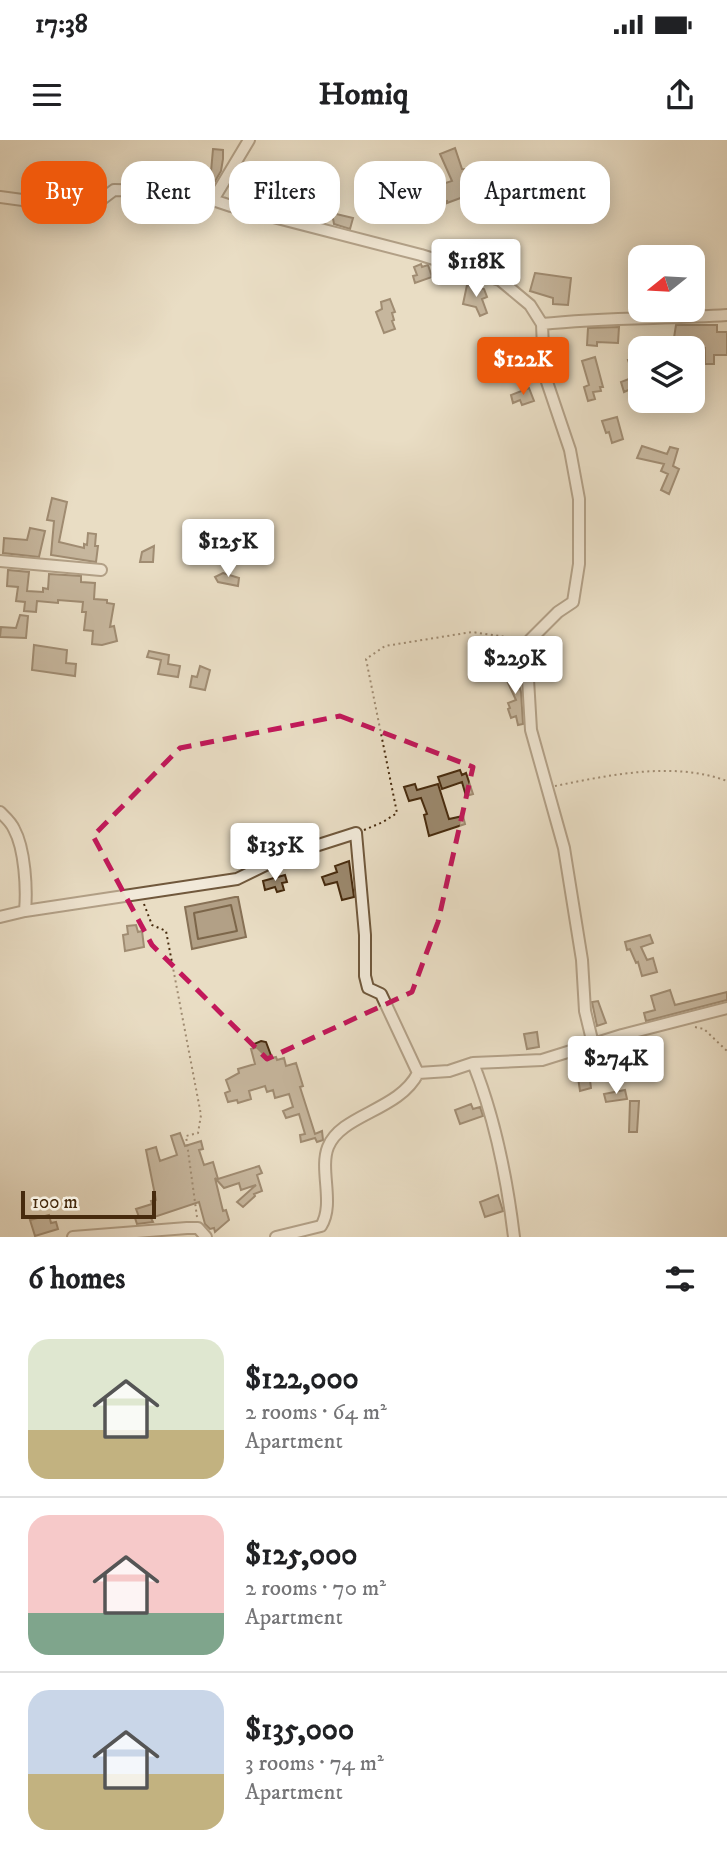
<!DOCTYPE html>
<html lang="en">
<head>
<meta charset="utf-8">
<style>
  body { margin:0; font-family:"IM FELL DW Pica",serif; background:#f6f6f6; color:#202124; height:100vh; display:flex; flex-direction:column; font-size:26px; white-space:nowrap }
  * { box-sizing:border-box; margin:0 }
  p { font-size:23px; color:#757577 }
  .icon { flex:none; width:38px; height:38px; fill:none; stroke:currentColor; stroke-width:2; stroke-linecap:round; stroke-linejoin:round }
  .map { position:relative; height:1097px; overflow:hidden }
  .details { display:flex; flex-direction:column; background:#fff; flex:1 }
  .details>* { flex:none }
  .guide { position:absolute; left:21px; top:21px; width:686px; height:63px; display:flex; gap:14px }
  .needle { width:46px; rotate:252deg }
  .buttons { position:absolute; left:628px; top:105px; display:grid; gap:14px }
  .buttons a { display:grid; place-items:center; width:77px; height:77px; border-radius:14px; background:#fff; box-shadow:0 4px 18px #0003; font-size:35px }
  .scale { position:absolute; left:21px; bottom:18px; width:135px; box-sizing:border-box; padding-left:7px; border:4px solid #472b0e; border-top:0; font-size:19px; line-height:24px; white-space:nowrap; color:#472b0e; -webkit-text-stroke:5px #f1e9d9; paint-order:stroke }
  .price { position:absolute; translate:-50% -60px; padding:0 16px; border-radius:7px; background:#fff; color:#222; font-size:23px; line-height:46px; filter:drop-shadow(0 2px 4px #0008) }
  .price::after { content:''; position:absolute; left:50%; top:42px; width:21px; height:16px; margin-left:-10px; background:inherit; clip-path:polygon(0 0,100% 0,50% 100%) }
  .price.active { background:#ea580c; color:#fff }
  ul { padding:0; list-style:none }
  li { display:flex; align-items:center; gap:21px; height:175px; padding:0 28px }
  li+li { border-top:2px solid #e0e0e0 }
  li span { display:grid; place-items:center; flex:none; width:196px; height:140px; border-radius:21px; color:#555 }
  li>.icon { margin-inline-start:auto }
  span .icon { width:84px; height:84px; fill:#fffc; stroke-width:1 }
  li b { font-size:30px }
  h2 { display:flex; justify-content:space-between; align-items:center; height:84px; padding:0 28px; font-size:30px }
  .chip { padding:0 24px; border-radius:21px; background:#fff; box-shadow:0 4px 18px #0003; font-size:24px; line-height:63px }
  .chip.active { background:#ea580c; color:#fff }
  .status { display:flex; justify-content:space-between; align-items:center; height:49px; padding:0 35px; background:#fff; direction:ltr }
  .status svg { height:19px; fill:currentColor }
  header { display:flex; justify-content:space-between; align-items:center; height:91px; padding:0 28px; background:#fff; font-size:32px; font-weight:700 }
  .map>svg:first-child { display:block }
</style>
</head>
<body>
<div class="status"><b>17:38</b><svg viewBox="0 0 49 12"><path d="M0 12V9h3v3zM5 12V6h3v6zM10 12V3h3v9zM15 12V0h3v12zM26 1h20v11H26zM47 4h2v5h-2z"/></svg></div>
<header><svg class="icon" aria-label="menu" viewBox="0 0 24 24"><path d="M4 6h16M4 12h16M4 18h16"/></svg>Homiq<svg class="icon" aria-label="share" viewBox="0 0 24 24"><path d="M12 15V3M7 8l5-5 5 5M5 13v7h14v-7"/></svg></header>
<div class="map">
<svg width="727" height="1097" viewBox="0 0 727 1097">
  <rect width="100%" height="100%" fill="#e9ddc4"/>
  <filter id="stains"><feTurbulence type="fractalNoise" baseFrequency=".00286" numOctaves="4"/><feColorMatrix values="0 0 0 0 .2 0 0 0 0 .09 0 0 0 0 .02 0 0 0 .5 -.17"/></filter>
  <radialGradient id="worn" r=".72"><stop offset=".6" stop-color="#630" stop-opacity="0"/><stop offset="1" stop-color="#630" stop-opacity=".3"/></radialGradient>
  <path fill="#b2a086" stroke="#877156" stroke-width="2" d="M235,757H238L246,797L192,809L185,767Z"/>
  <g fill="none" stroke-linecap="round" stroke-linejoin="round">
    <path stroke="#7c664a" stroke-width="2" d="M231,765L237,791L198,799L194,773Z"/>
  </g>
  <path fill="#9b886d" stroke="#472b0e" stroke-width="2" d="M455,8L462,29L482,30L483,24H502L495,70H487L488,62L479,64L474,53L447,63V61L440,63L438,57L420,64L415,49L405,53L402,45L425,35L430,48L452,41L440,14Z
    M213,9L223,10V19L221,31L210,50L204,48L207,31L211,32Z
    M241,53L267,60L265,67L240,60Z
    M332,73L353,78L350,89L334,84Z
    M421,124L422,127L428,125L432,137L415,143L413,136L417,135L414,127Z
    M535,133L571,138L568,165L553,164V158L530,151Z
    M467,145L484,149L487,157L482,159L487,173L480,176L476,167L463,164Z
    M390,159L395,172L392,173L394,180L392,181L395,189L384,193L376,172L382,169L381,162Z
    M676,185H717V192H727V215H714V224H705V208L681,207L673,204Z
    M619,187L618,203L597,202V206L587,205L588,188Z
    M595,217L603,247H600L601,251L593,252L595,259L588,261L584,247L589,245L582,221Z
    M637,218L640,229V252L637,246L624,252L621,242L634,237L628,220Z
    M529,248L534,261L522,265L520,260L513,263L511,255Z
    M617,277L623,299L612,303L609,292L606,293L602,281Z
    M642,306L667,314L670,307L678,309L673,326L679,329L669,354L661,350L668,334L661,331L664,324L637,318Z
    M52,358L67,362L59,402L84,408V404L87,405L88,393L96,394L95,406H98L96,422L51,415L54,381L47,380Z
    M30,388L45,391L39,417L3,413L4,398L27,400Z
    M154,406L153,422H140L142,412Z
    M8,430L29,432L27,451L43,452V448L48,449L49,434L81,436V442L95,443L94,459L107,460V463L114,464L110,487L114,486L117,501L102,505L92,504L93,491L84,490L86,472H82L83,462L58,460V463L37,461L36,472L24,471L25,462L16,461L18,447L7,446Z
    M223,433L239,438L238,446L218,442L215,437Z
    M20,475L28,476L26,498L0,497L1,487L16,488Z
    M34,505L67,510L66,523L76,524L75,536L32,530Z
    M149,511L169,515L168,524L180,526L178,537L158,534L161,520L147,517Z
    M200,526L210,530L205,550L190,547L192,536L197,537Z
    M514,528L521,552L523,584L518,585L516,576L511,578L508,569L510,568L508,563L516,560L503,532Z
    M460,630L462,635L466,633L473,654L466,656L462,642L442,649L438,637Z
    M415,644L417,650L438,644L449,679L463,676L465,684L429,696L424,675L427,674L421,658L409,661L404,647Z
    M349,721L354,757L342,760L337,742L325,745L322,737L337,732L335,726Z
    M285,735L287,742L282,743L284,750L277,752L275,747L265,750L263,741Z
    M136,785L138,792L142,791L144,807L125,811L123,795L128,794L127,786Z
    M650,795L653,803L641,807L647,820L653,818L657,832L642,836L638,822L636,823L630,809L627,810L625,802Z
    M670,850L675,865L727,852V860L646,881L644,873L655,870L651,856Z
    M598,861L606,883L597,886L592,862Z
    M537,892L539,907L527,909L524,894Z
    M261,901L266,902L272,918L276,917L277,920L284,918L286,926L296,923L303,946L300,947L315,994L322,991L323,1000L317,1002L315,998L301,1002L300,995L305,994L299,974L286,978L283,971L293,967L289,954L275,958L273,950L267,952L265,946L249,951L251,959L238,963L237,960L228,962L225,953L230,951L226,940L239,933L238,929L255,924L251,909L255,908L254,904Z
    M631,906L633,915L616,920L613,911Z
    M612,908L614,916L590,921L588,914Z
    M587,916L591,948L580,951L575,918Z
    M625,950L627,959L606,962L604,954Z
    M630,961H639L637,992H629Z
    M471,964L473,969L480,967L483,976L460,984L455,970Z
    M180,993L185,1006L201,1001L203,1009L199,1010L204,1025L213,1022L218,1039L259,1026L262,1033L257,1035L262,1051L254,1054L255,1056L243,1067L237,1062L256,1045L241,1050L239,1043L224,1048L215,1038L223,1071L226,1070L229,1080L215,1092L214,1088L210,1089L205,1084L199,1062L151,1078L153,1082L137,1084L135,1078L139,1077L136,1069L152,1064L151,1061L156,1060L146,1010L156,1007L160,1021L177,1015L171,996Z
    M498,1055L503,1071L485,1077L480,1062Z
    M49,1075L51,1083L56,1082L58,1089L35,1096L30,1080Z"/>
  <g fill="none" stroke-linecap="round" stroke-linejoin="round">
    <g stroke="#70583c" stroke-width="14">
      <path id="street" d="M0,57L89,69L114,50L160,51L195,54L231,66L421,115L500,140L530,165L542,184L544,233L570,310L579,359V424L573,462L558,472L530,500L527,522L531,590L564,708L582,820L585,871L593,904
        M213,60L249,0
        M542,184C604,177 665,179 727,175
        M0,421L101,430
        M0,672C5,677 11,682 14,689C25,709 27,749 25,771
        M0,777L25,771L237,739L284,716L356,693L365,795V836L368,848L381,854L418,933L449,931L473,923C495,978 507,1039 514,1097
        M473,923L542,920L622,895L727,868
        M73,1097L187,1088H198L206,1097
        M276,1097L321,1086C335,1064 319,1030 328,1007C341,974 399,971 418,933"/>
    </g>
    <path stroke="#472b0e" stroke-width="2" stroke-dasharray="2 3.5" stroke-linecap="butt" d="M555,646C610,635 673,621 727,641
      M364,690L383,682L397,673L366,519L385,506L472,492L520,499
      M144,764L152,785L166,791L201,975L198,993L186,996L197,1077
      M695,887L704,889L727,911"/>
    <use href="#street" stroke="#f1e9d9" stroke-width="10"/>
  </g>
  <path d="M0 0H727V1097H0ZM340,576L473,627L438,782L412,852L267,919L152,805L93,696L180,608Z" fill="#e9ddc4" fill-opacity=".55" fill-rule="evenodd"/>
  <path fill="none" stroke="#c2185b" stroke-width="5" stroke-dasharray="14 9" stroke-linejoin="round" d="M340,576L473,627L438,782L412,852L267,919L152,805L93,696L180,608Z"/>
  <rect width="100%" height="100%" filter="url(#stains)"/>
  <rect width="100%" height="100%" fill="url(#worn)"/>
</svg>
<div class="buttons">
<a><svg class="needle" viewBox="-14 -14 28 28"><path d="M0-13l5 13h-10z" fill="#e53935"/><path d="M0 13l5-13h-10z" fill="#757577"/></svg></a>
<a><svg class="icon" aria-label="layers" viewBox="0 0 24 24"><path d="M12 4l9 5-9 5-9-5zM3 14l9 5 9-5"/></svg></a>
</div>
<div class="scale">100 m</div>
<b class="price" style="left:476px;top:159px">$118K</b>
<b class="price active" style="left:523px;top:257px">$122K</b>
<b class="price" style="left:228px;top:439px">$125K</b>
<b class="price" style="left:515px;top:556px">$229K</b>
<b class="price" style="left:275px;top:743px">$135K</b>
<b class="price" style="left:616px;top:956px">$274K</b>
<div class="guide">
<a class="chip active">Buy</a>
<a class="chip">Rent</a>
<a class="chip">Filters</a>
<a class="chip">New</a>
<a class="chip">Apartment</a>
</div>
</div>
<section class="details">
<h2>6 homes<svg class="icon" aria-label="filters" viewBox="0 0 24 24"><path d="M4 7h16M4 17h16"/><circle cx="9" cy="7" r="2"/><circle cx="15" cy="17" r="2"/></svg></h2>
<ul>
<li><span style="background:linear-gradient(#dfe7d0 65%,#c2b280 0)"><svg class="icon" aria-label="home" viewBox="0 0 24 24"><path d="M3 11l9-7 9 7M6 9v11h12V9"/></svg></span><div><b>$122,000</b><p>2 rooms · 64 m²</p><p>Apartment</p></div></li>
<li><span style="background:linear-gradient(#f6c9c9 70%,#7fa58c 0)"><svg class="icon" aria-label="home" viewBox="0 0 24 24"><path d="M3 11l9-7 9 7M6 9v11h12V9"/></svg></span><div><b>$125,000</b><p>2 rooms · 70 m²</p><p>Apartment</p></div></li>
<li><span style="background:linear-gradient(#c9d6e8 60%,#c2b280 0)"><svg class="icon" aria-label="home" viewBox="0 0 24 24"><path d="M3 11l9-7 9 7M6 9v11h12V9"/></svg></span><div><b>$135,000</b><p>3 rooms · 74 m²</p><p>Apartment</p></div></li>
</ul>
</section>
</body>
</html>
